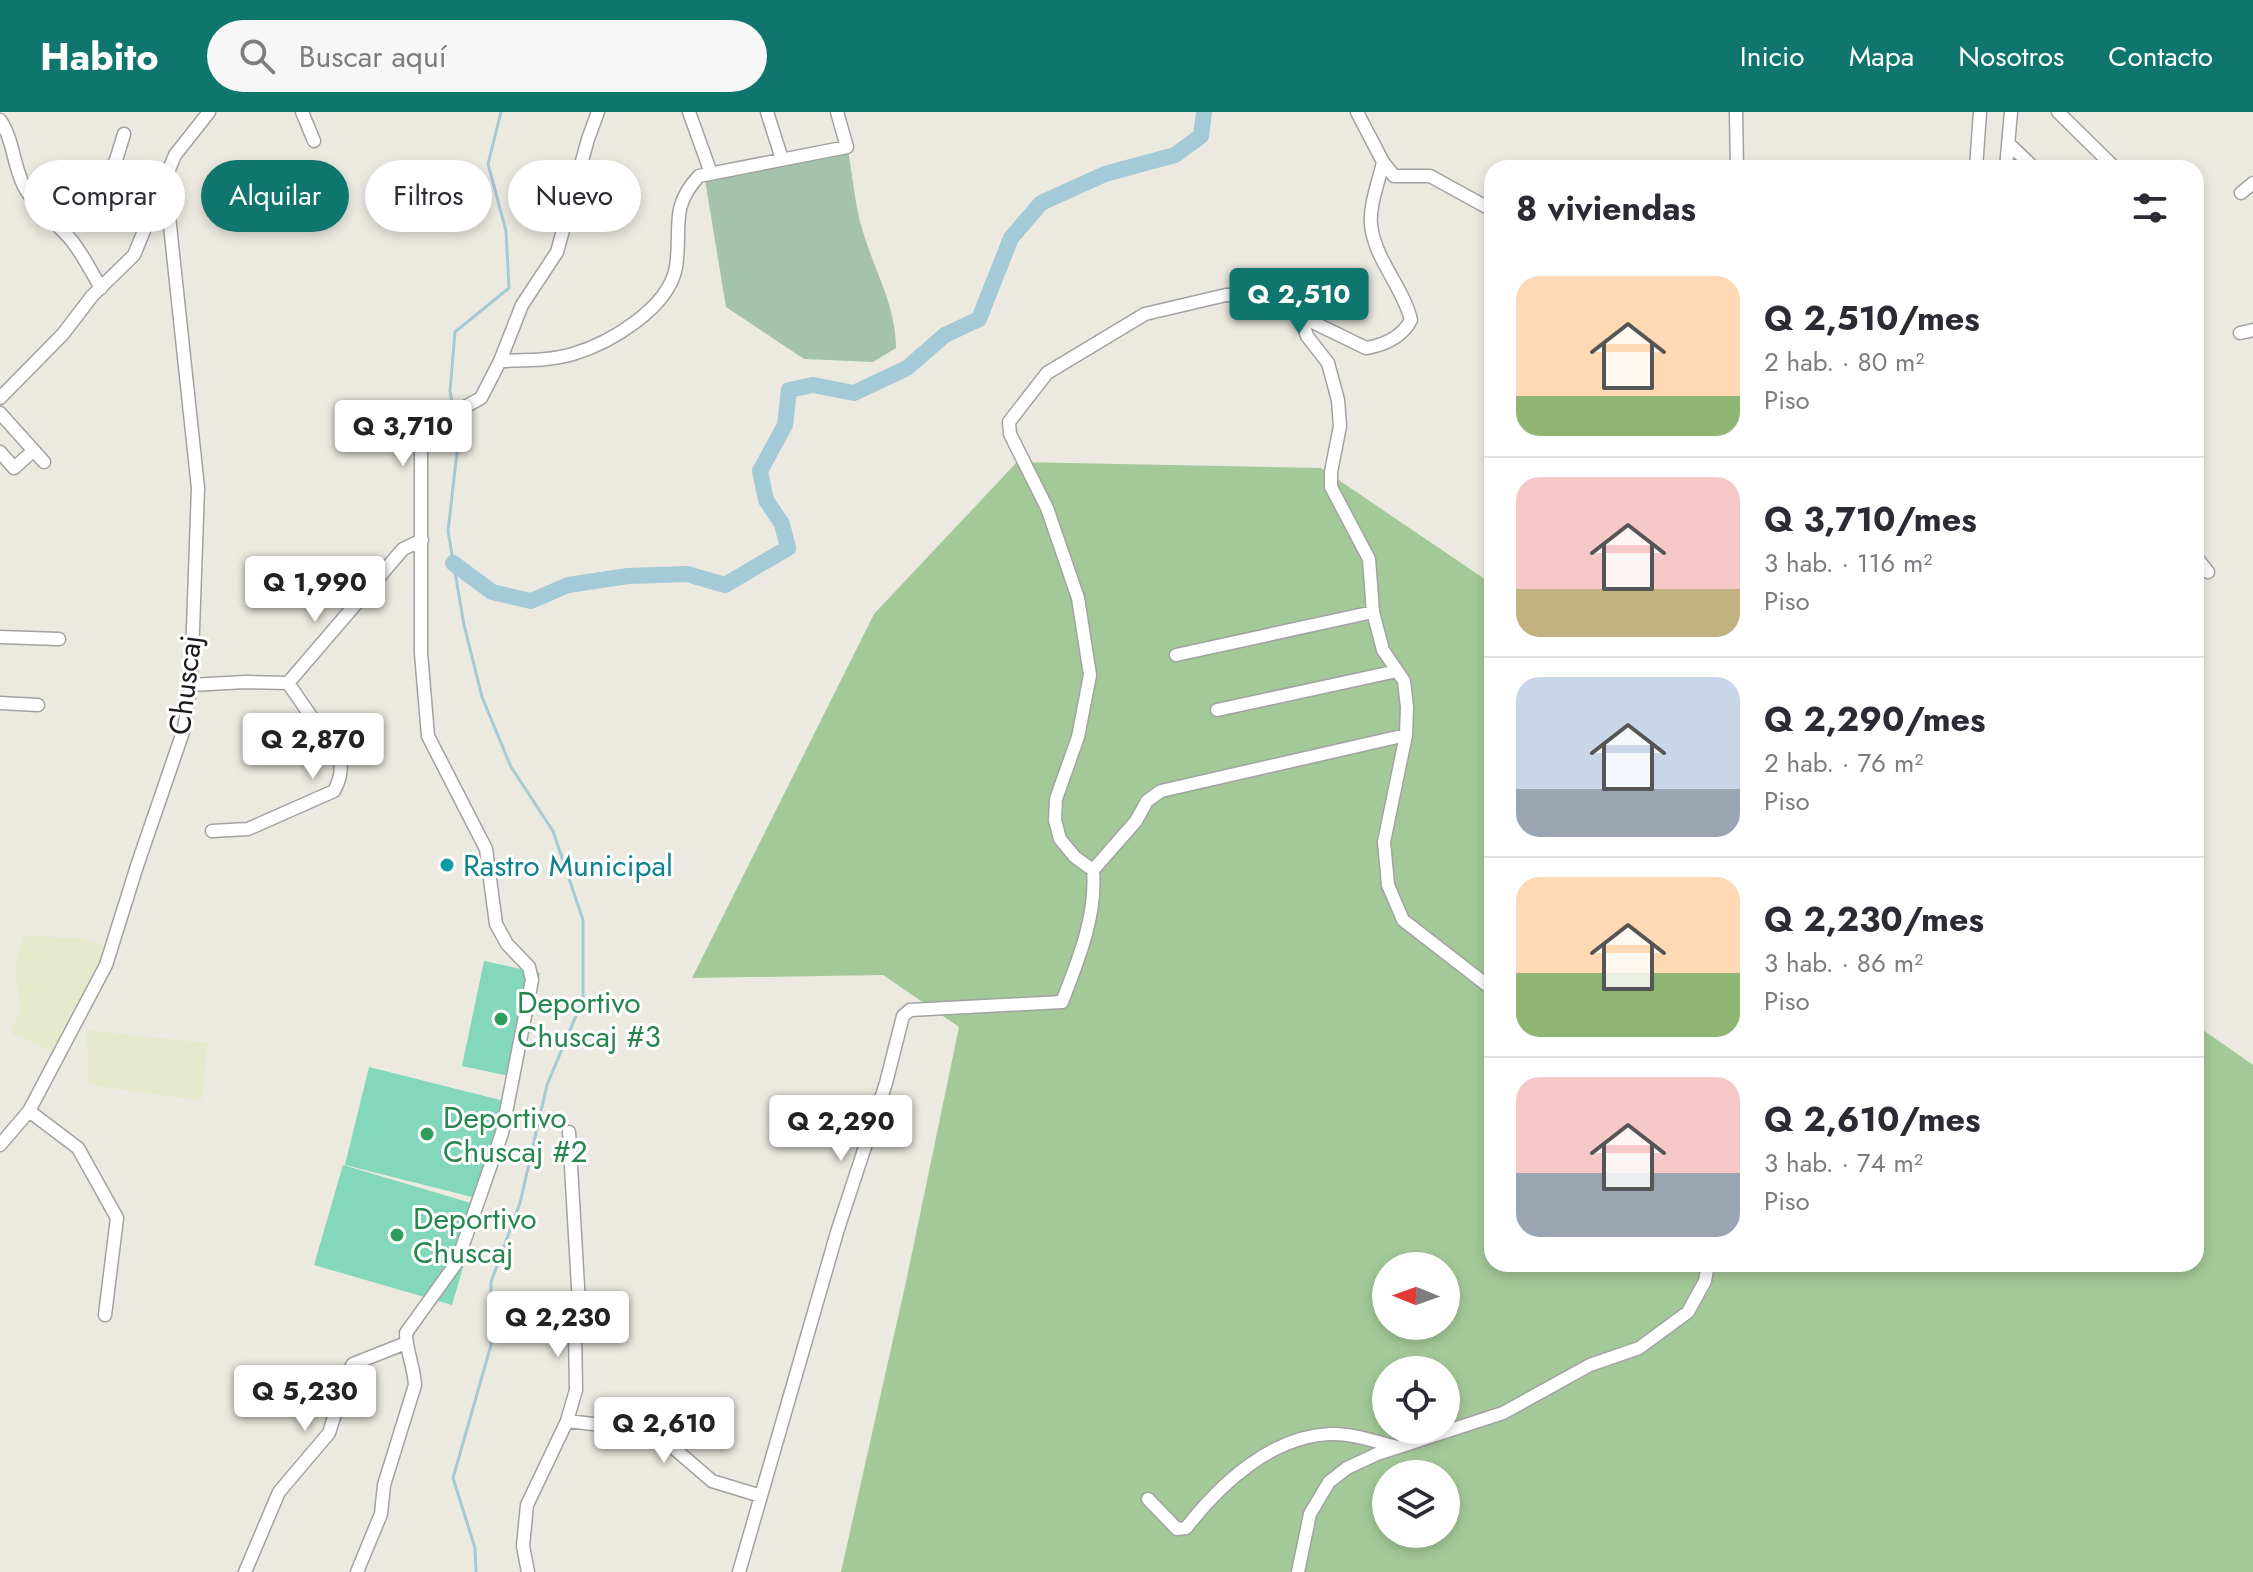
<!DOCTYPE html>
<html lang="es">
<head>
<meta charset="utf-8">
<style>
  body { margin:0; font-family:Jost,sans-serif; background:#f7f7f7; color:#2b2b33; height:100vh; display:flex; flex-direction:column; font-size:30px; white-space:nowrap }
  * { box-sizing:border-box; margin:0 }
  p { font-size:26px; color:#7c7c81 }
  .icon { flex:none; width:44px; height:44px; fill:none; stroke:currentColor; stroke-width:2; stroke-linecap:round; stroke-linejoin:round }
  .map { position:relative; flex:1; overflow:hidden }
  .drawer { position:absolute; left:1484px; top:48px; width:720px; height:1112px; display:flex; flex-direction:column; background:#fff; border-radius:24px; box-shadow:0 4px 12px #0003 }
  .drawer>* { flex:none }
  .hud { position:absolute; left:24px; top:48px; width:760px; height:72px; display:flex; gap:16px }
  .needle { width:52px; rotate:271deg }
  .controls { position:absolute; left:1372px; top:1140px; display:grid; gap:16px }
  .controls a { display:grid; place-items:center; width:88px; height:88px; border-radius:50%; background:#fff; box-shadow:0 4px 12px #0003; font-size:40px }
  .price { position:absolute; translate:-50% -68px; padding:0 18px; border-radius:8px; background:#fff; color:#222; font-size:26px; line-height:52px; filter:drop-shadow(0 2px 4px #0008) }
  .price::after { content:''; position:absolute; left:50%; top:48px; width:24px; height:18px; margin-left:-12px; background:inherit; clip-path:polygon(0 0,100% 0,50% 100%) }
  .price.on { background:#0f766e; color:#fff }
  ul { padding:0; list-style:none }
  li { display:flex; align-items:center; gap:24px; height:200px; padding:0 32px }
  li+li { border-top:2px solid #e1e1e2 }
  li span { display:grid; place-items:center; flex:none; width:224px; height:160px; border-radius:24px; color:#555 }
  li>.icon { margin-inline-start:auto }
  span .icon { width:96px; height:96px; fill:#fffc; stroke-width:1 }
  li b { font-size:34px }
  h2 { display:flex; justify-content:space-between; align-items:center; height:96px; padding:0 32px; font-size:34px }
  .tag { padding:0 28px; border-radius:36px; background:#fff; box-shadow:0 4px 12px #0003; font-size:28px; line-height:72px }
  .tag.on { background:#0f766e; color:#fff }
  header { display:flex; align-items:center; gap:48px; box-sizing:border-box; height:112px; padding:0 40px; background:#0f766e; color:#fff }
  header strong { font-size:38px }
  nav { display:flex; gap:44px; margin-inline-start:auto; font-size:28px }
  .search { width:560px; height:72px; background:#f7f7f7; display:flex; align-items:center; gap:20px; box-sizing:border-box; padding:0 28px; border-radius:44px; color:#7c7c81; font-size:30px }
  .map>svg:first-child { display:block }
</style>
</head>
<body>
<header>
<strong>Habito</strong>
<div class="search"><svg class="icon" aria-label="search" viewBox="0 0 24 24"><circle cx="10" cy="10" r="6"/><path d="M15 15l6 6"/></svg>Buscar aquí</div>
<nav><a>Inicio</a><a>Mapa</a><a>Nosotros</a><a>Contacto</a></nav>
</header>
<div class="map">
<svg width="2253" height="1460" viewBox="0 0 2253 1460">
  <rect width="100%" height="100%" fill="#ece9e1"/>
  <path fill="#e6eacd" d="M24,823L87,827L108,835L60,943L11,921L20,899L15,851Z
    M86,918L208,931L202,989L89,973Z"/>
  <path fill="#a4c998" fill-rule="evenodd" d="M1017,350L1321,356L1492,472V1152H2196V913L2253,953V1460H841L907,1165L959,915L883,863L692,866L874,502ZM1386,1154H1446V1214H1386ZM1386,1258H1446V1318H1386ZM1386,1362H1446V1422H1386Z"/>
  <path fill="#a4c3aa" d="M848,38C853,66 855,96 864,123C876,162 896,195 896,236L873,250L804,247L726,195L704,62Z"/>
  <path fill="#83d7bb" d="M484,849L540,861L518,966L462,954Z
    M369,955L508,990L484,1088L345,1053Z
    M343,1053L481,1094L452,1193L314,1153Z"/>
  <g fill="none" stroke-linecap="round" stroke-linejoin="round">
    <path stroke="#a4c9d7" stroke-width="3" d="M453,296L450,279L455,220L509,176L506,119L488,52L501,0
      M454,304L458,332L448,419L464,513L482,585L511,655L553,719L583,808V887L547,973L520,1091L491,1170V1233L453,1366L475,1436L476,1460"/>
    <path stroke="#a4c9d7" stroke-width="16" d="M453,451L492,480L531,489L568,473L628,464L687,462L725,473L788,436L782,412L766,388L760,359L785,313L789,278L813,273L854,281L907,256L945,223L979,207L1011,126L1041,91L1105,62L1175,43L1201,24L1204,0"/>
    <g stroke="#a2a2a2" stroke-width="15">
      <path id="minor" d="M302,0L314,29
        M689,0L711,61
        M767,0L782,47
        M1357,0L1383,50L1394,64H1430L1492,98
        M1736,0L1737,56
        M2058,0L2115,56
        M0,8C15,30 13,57 26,78C36,95 58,112 72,129C83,143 92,161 101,176
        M2008,31L2034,56
        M1976,56L1980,0
        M2006,56L2011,0
        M2241,81L2253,71
        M46,100L110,58L116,48L124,22
        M1305,207L1304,215L1307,224L1328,251L1338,288L1340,314L1331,360V375L1369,447L1373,500L1383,538L1404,569L1407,595L1406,623L1384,730L1388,773L1403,808L1492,877
        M2240,221L2253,218
        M500,249C524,248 549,249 573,242C610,231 669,196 676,155C682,116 669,96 699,64L847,35L837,0
        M0,286L63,222L92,184L134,143L175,43L209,0
        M0,301L44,350
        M0,340L14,356L33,339
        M2196,445L2208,460
        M0,525L59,527
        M1176,543L1373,500
        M191,573L245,570L288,571L403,437L422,428
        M0,591L38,593
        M1217,598L1397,559
        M212,719L248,717L334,679C340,668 343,657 339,645L288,571
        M1093,758L1136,709L1147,689L1161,679L1406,623
        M29,999L78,1036L117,1106L105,1203
        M0,1033L29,999L106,853L137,754L184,617L191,573L198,376L168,95L163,73
        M567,1309L654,1319L712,1369L761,1384
        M1148,1387L1177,1417L1186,1416C1221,1371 1272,1324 1331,1322C1352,1321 1376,1330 1397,1335
        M245,1460L279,1380L329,1321L348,1261L353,1252L406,1231
        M357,1460L381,1402L384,1373L415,1273C414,1255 406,1238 406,1221L457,1150L502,1021L532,868L529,855L507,832L496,812L486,737L428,624L421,541V334L424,327L445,306L481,286L500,249L522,193L557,140L588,27L598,0
        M528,1460L523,1434L527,1393L567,1309L576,1278L575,1219L579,1192L569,1020
        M739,1460L838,1117L886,971L903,904L910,898L1062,890C1078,849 1097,803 1093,758L1075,745L1060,727L1055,708L1056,687L1078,625L1090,563L1078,486L1047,396L1010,322L1009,310L1047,261L1145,202L1226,183H1257L1366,236C1384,233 1402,225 1411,208C1403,175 1375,148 1371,113C1369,94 1379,69 1383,50
        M1298,1460L1310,1402L1329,1370L1347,1356L1377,1342L1503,1301L1590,1253L1639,1236L1688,1200L1705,1169L1708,1152"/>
    </g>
    <use href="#minor" stroke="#fff" stroke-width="12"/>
  </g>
  <circle fill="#0f9aa8" stroke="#fff" stroke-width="3" cx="447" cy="753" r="8"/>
  <g fill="#2e9e5b" stroke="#fff" stroke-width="3">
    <circle cx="501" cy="907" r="8"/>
    <circle cx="427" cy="1022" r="8"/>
    <circle cx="397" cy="1123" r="8"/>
  </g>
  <g text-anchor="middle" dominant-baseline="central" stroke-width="6" stroke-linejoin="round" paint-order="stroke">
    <g font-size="30" fill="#1b1b1b" stroke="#fff">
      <text transform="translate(185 573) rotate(-83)">Chuscaj</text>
    </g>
    <g font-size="30" fill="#0d838f" stroke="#fff" text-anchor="start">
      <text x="463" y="753">Rastro Municipal</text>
    </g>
    <g font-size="30" fill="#27864d" stroke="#fff" text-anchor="start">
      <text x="517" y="890">Deportivo<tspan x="517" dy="34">Chuscaj #3</tspan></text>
      <text x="443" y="1005">Deportivo<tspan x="443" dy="34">Chuscaj #2</tspan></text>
      <text x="413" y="1106">Deportivo<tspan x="413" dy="34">Chuscaj</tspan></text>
    </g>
  </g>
</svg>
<div class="controls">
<a><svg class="needle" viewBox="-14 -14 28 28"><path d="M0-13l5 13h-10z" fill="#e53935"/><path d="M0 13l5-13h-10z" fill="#7c7c81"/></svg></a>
<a><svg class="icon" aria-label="locate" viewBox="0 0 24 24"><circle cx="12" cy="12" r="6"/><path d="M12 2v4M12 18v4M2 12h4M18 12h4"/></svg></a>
<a><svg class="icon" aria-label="layers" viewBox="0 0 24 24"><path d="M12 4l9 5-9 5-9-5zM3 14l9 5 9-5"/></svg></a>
</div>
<b class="price on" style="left:1299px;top:224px">Q 2,510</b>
<b class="price" style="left:403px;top:356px">Q 3,710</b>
<b class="price" style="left:315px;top:512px">Q 1,990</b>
<b class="price" style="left:313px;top:669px">Q 2,870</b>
<b class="price" style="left:841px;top:1051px">Q 2,290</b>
<b class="price" style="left:558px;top:1247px">Q 2,230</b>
<b class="price" style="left:305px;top:1321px">Q 5,230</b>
<b class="price" style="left:664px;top:1353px">Q 2,610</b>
<div class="hud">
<a class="tag">Comprar</a>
<a class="tag on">Alquilar</a>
<a class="tag">Filtros</a>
<a class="tag">Nuevo</a>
</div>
<section class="drawer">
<h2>8 viviendas<svg class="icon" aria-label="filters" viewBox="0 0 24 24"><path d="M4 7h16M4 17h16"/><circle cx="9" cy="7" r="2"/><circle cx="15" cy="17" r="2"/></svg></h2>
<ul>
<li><span style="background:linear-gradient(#ffd9b3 75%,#8fb573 0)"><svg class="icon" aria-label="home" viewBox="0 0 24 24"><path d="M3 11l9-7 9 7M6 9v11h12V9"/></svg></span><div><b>Q 2,510/mes</b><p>2 hab. · 80 m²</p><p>Piso</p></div></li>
<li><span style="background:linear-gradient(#f6c9c9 70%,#c2b280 0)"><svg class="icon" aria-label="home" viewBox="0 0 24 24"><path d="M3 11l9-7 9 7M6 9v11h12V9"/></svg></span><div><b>Q 3,710/mes</b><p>3 hab. · 116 m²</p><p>Piso</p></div></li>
<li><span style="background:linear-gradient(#c9d6e8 70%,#9aa5b1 0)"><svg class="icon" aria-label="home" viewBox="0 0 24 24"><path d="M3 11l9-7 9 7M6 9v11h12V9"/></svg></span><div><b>Q 2,290/mes</b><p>2 hab. · 76 m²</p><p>Piso</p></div></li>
<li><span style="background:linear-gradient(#ffd9b3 60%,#8fb573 0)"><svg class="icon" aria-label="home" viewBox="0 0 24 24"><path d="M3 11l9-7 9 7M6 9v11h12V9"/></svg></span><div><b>Q 2,230/mes</b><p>3 hab. · 86 m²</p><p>Piso</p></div></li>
<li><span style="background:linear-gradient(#f6c9c9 60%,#9aa5b1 0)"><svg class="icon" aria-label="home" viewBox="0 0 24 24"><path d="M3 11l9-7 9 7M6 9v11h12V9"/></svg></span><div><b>Q 2,610/mes</b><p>3 hab. · 74 m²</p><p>Piso</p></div></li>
</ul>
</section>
</div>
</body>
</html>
